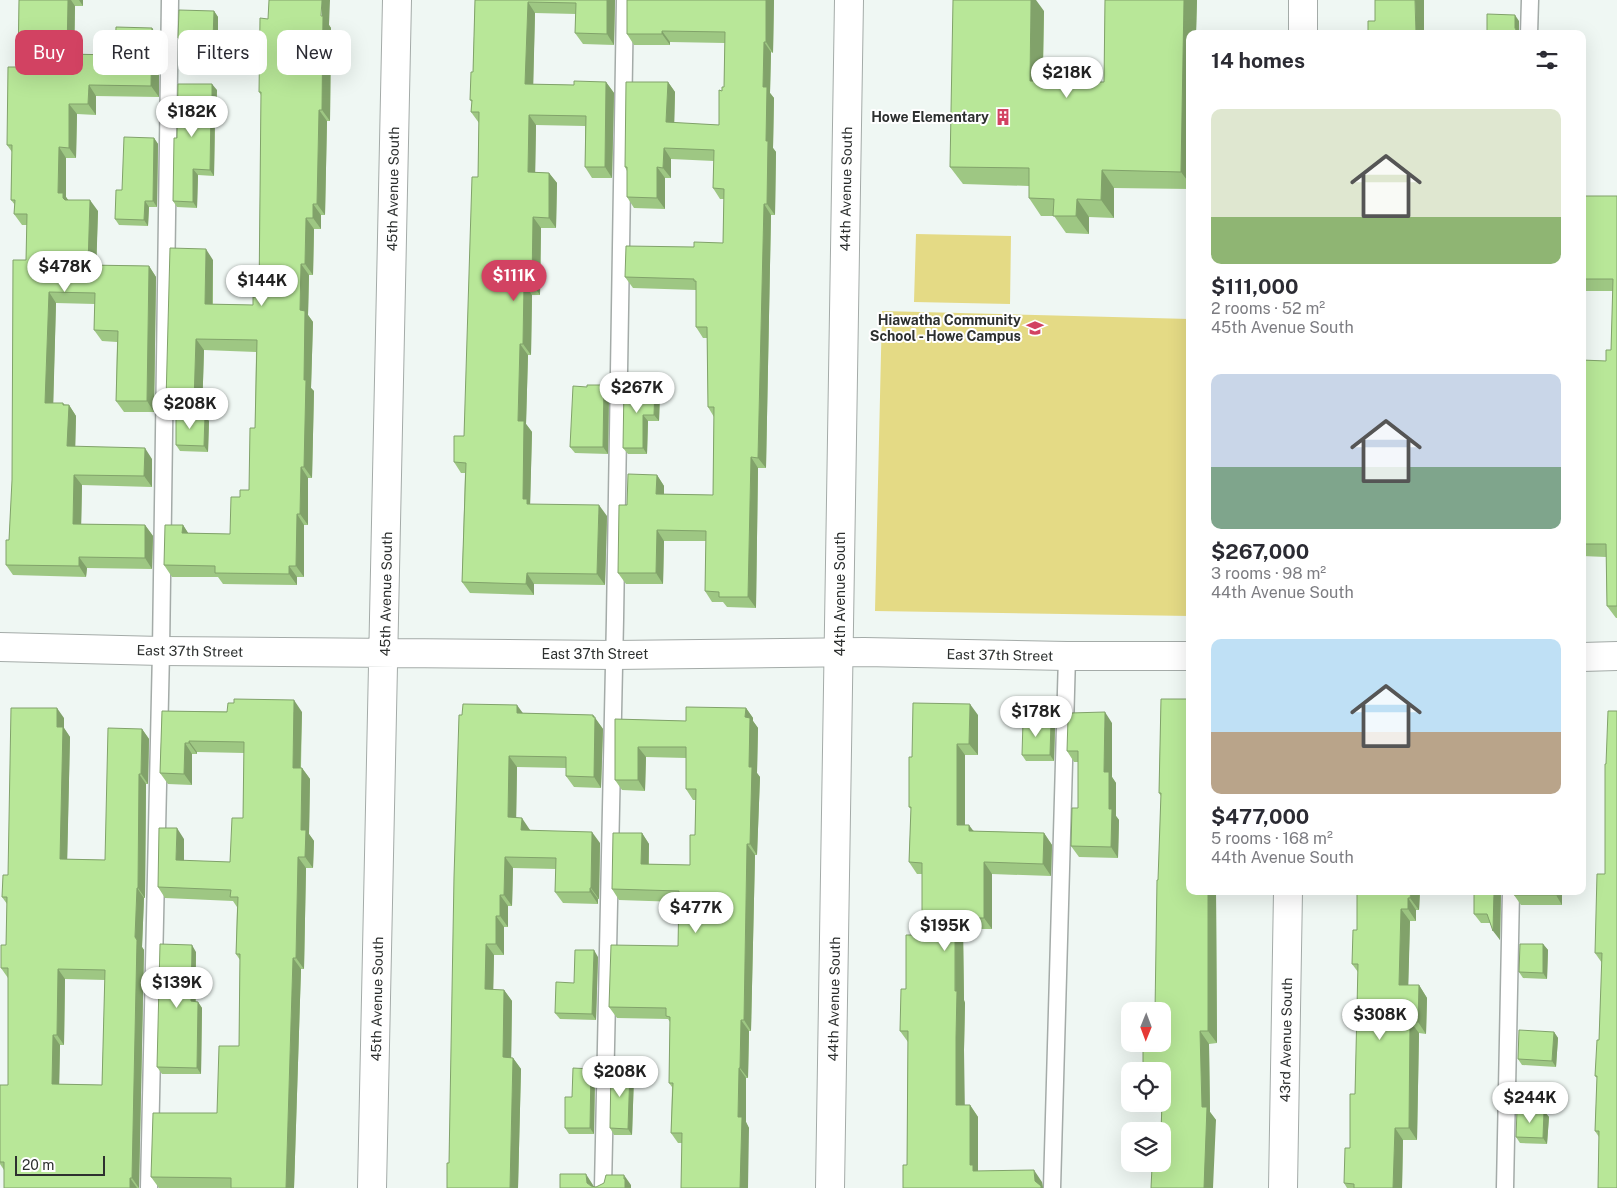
<!DOCTYPE html>
<html lang="en">
<head>
<meta charset="utf-8">
<style>
  body { margin:0; font-family:"Public Sans",sans-serif; background:#f2f2f3; color:#2b2b33; height:100vh; display:flex; flex-direction:column; font-size:19px; white-space:nowrap }
  * { box-sizing:border-box; margin:0 }
  p { font-size:16px; color:#7c7c81 }
  .icon { flex:none; width:28px; height:28px; fill:none; stroke:currentColor; stroke-width:2; stroke-linecap:round; stroke-linejoin:round }
  .map { position:relative; flex:1; overflow:hidden }
  .drawer { position:absolute; left:1186px; top:30px; width:400px; height:865px; display:flex; flex-direction:column; background:#fff; border-radius:10px; box-shadow:0 5px 20px #0002 }
  .drawer>* { flex:none }
  .banner { position:absolute; left:15px; top:30px; width:475px; height:45px; display:flex; gap:10px }
  .needle { width:32px; rotate:181deg }
  .buttons { position:absolute; left:1121px; top:1002px; display:grid; gap:10px }
  .buttons a { display:grid; place-items:center; width:50px; height:50px; border-radius:10px; background:#fff; box-shadow:0 5px 20px #0002; font-size:25px }
  .scale { position:absolute; left:15px; bottom:12px; width:90px; box-sizing:border-box; padding-left:5px; border:2px solid #2d302f; border-top:0; font-size:14px; line-height:18px; white-space:nowrap; color:#2d302f; -webkit-text-stroke:4px #fff; paint-order:stroke }
  .price { position:absolute; translate:-50% -42px; padding:0 11px; border-radius:18px; background:#fff; color:#222; font-size:16px; line-height:32px; filter:drop-shadow(0 1px 2px #0008) }
  .price::after { content:''; position:absolute; left:50%; top:30px; width:15px; height:11px; margin-left:-8px; background:inherit; clip-path:polygon(0 0,100% 0,50% 100%) }
  .price.current { background:#d24262; color:#fff }
  ul { padding:0; list-style:none }
  li { display:grid; align-content:center; gap:10px; height:265px; padding:0 25px }
  li span { display:grid; place-items:center; height:155px; border-radius:10px; color:#555 }
  li>.icon { margin-inline-start:auto }
  span .icon { width:90px; height:90px; fill:#fffc; stroke-width:1 }
  li b { font-size:21px }
  h2 { display:flex; justify-content:space-between; align-items:center; height:60px; padding:0 25px; font-size:21px }
  .pill { padding:0 18px; border-radius:10px; background:#fff; box-shadow:0 5px 20px #0002; font-size:18px; line-height:45px }
  .pill.current { background:#d24262; color:#fff }
  .map>svg:first-child { display:block }
</style>
</head>
<body>
<div class="map">
<svg width="1617" height="1188" viewBox="0 0 1617 1188">
  <rect width="100%" height="100%" fill="#eff7f3"/>
  <path fill="#e4da85" d="M916,234L1011,236L1010,304L914,302Z
    M882,311L1190,319V616L875,611Z"/>
  <g fill="none" stroke-linecap="round" stroke-linejoin="round">
    <g stroke="#a4aba8" stroke-width="19">
      <path id="lane" d="M1529,34L1530,0
        M149,1188L161,651L170,0
        M603,1188L615,619L625,0
        M1052,1188L1067,656
        M1505,1188L1511,891"/>
    </g>
    <g stroke="#a4aba8" stroke-width="30">
      <path id="street" d="M1303,34V0
        M0,647L161,651L614,655L864,652L1067,656H1190
        M1582,657L1617,656
        M372,1188L397,0
        M830,1188L849,0
        M1283,1188L1288,891"/>
    </g>
    <use href="#lane" stroke="#fff" stroke-width="16"/>
    <use href="#street" stroke="#fff" stroke-width="28"/>
  </g>
  <path fill="#9ec783" fill-rule="evenodd" d="M19,0H83V6H75L74,54L115,55L152,28L159,39V97L96,96V115L77,114L76,158H66V197L68,200L98,211L96,265L149,266L156,277L154,412H124L116,401L117,342L102,341L94,330L95,304L56,303L53,403L69,405L76,416L75,447L152,459V487L82,485L81,524L145,525L153,536L152,569L87,568L86,577L13,575L6,565L9,540L26,260L27,225H22L14,214L15,205L11,200L12,152L7,145L18,67Z
    M475,0H615L614,45L583,44L575,33L576,14L535,13L533,84L574,85L606,82L614,93L612,178H592L585,167V126L536,125L535,172L549,173L557,183L556,228H541L540,295H532L531,355H528L526,424L532,432L530,504L607,516L605,585L534,584V595L470,593L462,582L465,473H461L454,462L464,436L478,177L479,123L471,112L472,102L470,100L473,72Z
    M774,0L773,53L771,52L770,93L774,98L773,148L776,152L775,215H771L766,468H758L756,608L727,607L723,602H712L705,591L706,541H664L663,584H626L618,573L627,505L657,475L664,486V494L713,495L714,417L708,407L707,338H703L696,327V290L633,288L625,277L694,247L723,243L724,199H720L713,188L714,161L671,159V178H665V209L634,208L627,197V171L625,167L668,82L675,92L674,123L719,125L722,91L724,87L725,43L670,42V45H634L627,34Z
    M1105,0H1197L1196,34H1190V189L1114,188V218L1089,217V234L1066,233L1054,216H1041L1029,198V186L963,184L950,167L1044,11L1043,81L1104,82Z
    M214,11L218,17V45L182,44L178,38Z
    M329,25L331,28L330,121H327L325,215H321V229H314L313,275H309L308,315L313,322L311,388L314,391L312,478H308V525H304V577H297V585L223,584L218,577H172L164,565L183,525L188,533L230,534L240,497L249,490L255,428L256,352L204,350L202,413H174L166,401L213,260V304L253,305L259,297L261,95L259,92Z
    M217,90L216,118H215L214,176L198,175L197,208L177,207L173,201L177,138Z
    M154,138L158,144L157,207H149L148,226L119,225L115,219L122,190Z
    M1582,196H1617V618H1616L1607,606L1606,557L1582,556V360L1606,361L1611,350L1613,291H1582Z
    M604,385L609,392L608,454L575,453L570,447L587,387Z
    M655,386L660,392L659,421H648L647,454H628L623,448Z
    M209,421L208,452L180,451L176,445Z
    M1161,699L1190,891H1216L1217,1043L1209,1044L1210,1112L1216,1120L1160,1167L1162,1071L1155,1045L1161,796L1159,793Z
    M746,708L753,718V721L758,728L757,773L760,777L757,855H755L751,1031H749L748,1078H746V1122L749,1128L682,1143H678L671,1133L672,1087L669,1083L670,1022L668,1019L617,1018L609,1007L678,946L679,902L619,900L612,889L642,833L649,844V864L690,865L695,835L696,800H693L686,789V758L646,757L645,791L622,790L615,780V719L686,721Z
    M162,711L302,712L301,768H302L310,779L309,834L314,841L313,868H306L304,969H301L294,1188H159L151,1177L217,1113L239,1046L240,960L236,954L237,907L233,901L165,898L158,887L184,839V861L230,862L243,818L244,753L197,752V754H192V785L168,784L160,773Z
    M1617,711L1599,1137L1595,1131L1597,1078L1595,1076L1599,1040L1602,963L1595,953L1605,874L1606,764Z
    M523,713L593,715L603,729L601,788L574,787L566,776V768L517,767L516,818L530,830V831L600,843L599,899H598V904L563,903L555,892L556,869L513,868L512,906H508V927H504V955H494L493,990H504L512,1001L511,1058H513L521,1069L518,1188H447L449,1163L462,715Z
    M978,715V755H965V825L974,831L1044,833L1052,845L1051,876L992,874V929H963L964,1000L965,1003L964,1050V1105H970L978,1117V1171L1042,1182L1043,1188H903L907,1165L908,1042L900,1031L906,989L922,935V874H917L909,862L911,809L909,807L912,757Z
    M64,718V728L70,737L67,859L105,860L142,729L149,739L148,784H146L145,898H144L142,947L144,950L139,1188H4V1170L0,1164V1085H8V978L1,968L6,945L7,904L2,897L8,875ZM65,979L105,980L102,1085L59,1084L60,1045H64Z
    M1051,722L1055,728L1054,761H1026L1022,755Z
    M1112,723V777L1116,783V816L1119,820L1118,858L1079,857L1071,846L1078,808V762H1074L1067,751Z
    M1420,891L1419,910H1416V921H1410L1408,985H1419L1427,998L1426,1034L1419,1033L1417,1140H1403L1402,1188H1347L1344,1183L1350,1148L1355,1094L1358,972L1352,964L1357,930Z
    M1501,891L1500,940L1490,923H1481L1474,914Z
    M1562,891V905H1521L1514,895Z
    M1543,944L1548,950L1547,979L1523,978L1519,972Z
    M196,952V1002H198L202,1008L201,1074H162L157,1067Z
    M598,957L596,1020L560,1019L555,1013L574,983Z
    M1554,1032L1558,1038L1556,1067L1522,1065L1518,1059Z
    M630,1069L634,1075L632,1135H614L610,1128Z
    M595,1075L594,1134H569L565,1128L572,1097Z
    M1544,1111L1549,1117L1547,1144L1520,1143L1516,1137Z"/>
  <path fill="#81a26a" d="M68,0H71L75,6L74,65L67,54Z
    M79,0H83V6Z
    M322,0H330L329,25L331,28L330,121L322,110Z
    M607,0H615L614,45L607,34Z
    M766,0H774L773,53L766,42Z
    M1031,0H1036L1044,11L1042,99L1030,81Z
    M1184,0H1197L1196,34H1190V184L1181,172Z
    M1415,0H1424V34H1416Z
    M528,2L535,13L533,95L525,84Z
    M214,11L218,17V45L213,39Z
    M1515,15L1519,21V34H1518L1515,28Z
    M152,28L159,39V97L151,86Z
    M662,31L670,42V45L662,34Z
    M764,42L771,52L770,93L774,98L773,148L776,152L775,215L767,204L766,141L763,87Z
    M606,82L614,93L612,178L605,167Z
    M668,82L675,92L674,133L666,122Z
    M212,84L217,90L216,118L212,112Z
    M89,85L96,96V115L88,104Z
    M69,104L77,114L76,158L69,148Z
    M319,110L327,121L325,215L317,204Z
    M211,112L215,118L214,176L210,170Z
    M529,115L536,125L535,183L528,172Z
    M154,138L158,144L157,207L153,201Z
    M59,147L66,158V197L71,204V209L58,193Z
    M664,148L671,159V178L663,168Z
    M657,167L665,178V209L657,198Z
    M193,169L198,175L197,208L193,202Z
    M1102,170L1114,188V218L1101,200Z
    M549,173L557,183L556,228L549,218Z
    M1077,199L1089,217V234L1076,216Z
    M90,200L98,211L96,276L88,265Z
    M145,201L149,207L148,226L144,220Z
    M313,204L321,215V229L313,218Z
    M764,204L771,215L766,468L758,458Z
    M533,217L541,228L540,295L532,284Z
    M306,218L314,229L313,275L305,264Z
    M206,249L213,260L212,315L205,304Z
    M301,264L309,275L308,315L313,322L311,388L314,391L312,478L304,467V380L300,310Z
    M149,266L156,277L154,412L147,401Z
    M524,284L532,295L531,355L523,344Z
    M49,292L56,303L53,414L45,403Z
    M196,339L204,350L202,413L194,402Z
    M520,344L528,355L526,424L532,432L530,509L523,499L518,421Z
    M604,385L609,392L608,454L603,447Z
    M655,386L660,392L659,421L654,415Z
    M63,403L69,411V405L76,416L75,457L67,446Z
    M205,414L209,421L208,452L204,446Z
    M643,415L648,421L647,454L643,448Z
    M145,448L152,459V487L144,476Z
    M751,457L758,468L756,608L748,597Z
    M301,467L308,478V525L300,514Z
    M74,475L82,485L81,534L73,524Z
    M657,475L664,486V505L656,494Z
    M599,505L607,516L605,585L597,574Z
    M297,514L304,525V577L296,566Z
    M145,525L153,536L152,569L145,558Z
    M183,525L190,536L182,533Z
    M657,530L664,541L663,584L656,573Z
    M79,557L87,568L86,577L79,566Z
    M289,566L297,577V585L289,574Z
    M527,573L534,584V595L526,584Z
    M294,700L302,712L300,779L293,768Z
    M970,704L978,715V755L969,744Z
    M517,705L525,716L517,713Z
    M57,708L64,718V728L70,737L67,869L60,859L57,727Z
    M746,708L753,718V721L758,728L757,773L760,777L757,855L750,844L749,767L745,717Z
    M1105,712L1112,723V777L1116,783V816L1119,820L1118,858L1111,847L1109,809L1104,772Z
    M593,715L603,729L601,788L594,777Z
    M1051,722L1055,728L1054,761L1050,755Z
    M142,729L149,739L148,784L141,774Z
    M189,741L197,752V754L189,743Z
    M185,743L192,754V785L184,774Z
    M957,744L965,755V836L957,825Z
    M638,747L646,757L645,791L638,780Z
    M509,756L517,767L516,828L508,817Z
    M302,768L310,779L309,834L314,841L313,868L305,857L301,830Z
    M139,774L146,784L145,898L138,888Z
    M522,818L530,830L529,842L521,830Z
    M969,825L978,837L969,831Z
    M177,828L184,839V872L176,860Z
    M592,832L600,843L599,899L591,888Z
    M642,833L649,844L648,874L641,864Z
    M1044,833L1052,845L1051,876L1043,864Z
    M747,844L755,855L751,1031L744,1020Z
    M298,857L306,868L304,969L296,958Z
    M505,857L513,868L512,906L504,895Z
    M984,862L992,874V929L984,918Z
    M137,888L144,898L142,947L144,950L139,1188L132,1178L135,937Z
    M590,888L598,899V904L590,892Z
    M1208,891H1216L1217,1043L1208,1031Z
    M1411,891H1420L1419,910L1410,898Z
    M1494,891H1501L1500,940L1493,931Z
    M1556,891H1562V905L1556,895Z
    M500,895L508,906V927L500,916Z
    M1408,898L1416,910V921L1408,909Z
    M1401,909L1410,921L1408,997L1399,985Z
    M496,916L504,927V955L496,944Z
    M955,918L963,929L964,1000L965,1003L964,1050L965,1117L956,1105Z
    M486,944L494,955L493,1001L485,989Z
    M1543,944L1548,950L1547,979L1543,973Z
    M192,945L196,952L195,1008L191,1001Z
    M594,950L598,957L596,1020L592,1014Z
    M293,958L301,969L294,1188H286Z
    M58,969L65,979L64,1045L57,1035Z
    M1419,985L1427,998L1426,1034L1418,1022Z
    M504,990L512,1001L511,1069L503,1057Z
    M198,1002L202,1008L201,1074L197,1068Z
    M741,1020L749,1031L748,1078L740,1068Z
    M1410,1021L1419,1033L1417,1140L1409,1128Z
    M1200,1031L1209,1044L1210,1112L1216,1120L1213,1188H1204Z
    M1554,1032L1558,1038L1556,1067L1552,1061Z
    M53,1035L60,1045L59,1094L52,1084Z
    M513,1058L521,1069L518,1188H510Z
    M739,1068L746,1078V1122L749,1128L748,1188H740L738,1117Z
    M591,1069L595,1075L594,1134L590,1128Z
    M630,1069L634,1075L632,1135L628,1129Z
    M970,1105L978,1117V1172L981,1182L970,1165Z
    M1544,1111L1549,1117L1547,1144L1543,1138Z
    M1395,1128L1403,1140L1402,1188H1393Z
    M1034,1170L1042,1182L1043,1188H1040L1035,1181Z
    M586,1174L593,1185L594,1188L587,1183Z
    M624,1175L631,1185V1188H625Z
    M130,1178L137,1188H130Z"/>
  <path fill="#b8e798" stroke="#81a26a" fill-rule="evenodd" d="M19,0H68L67,54L115,55L116,27L152,28L151,86L89,85L88,104H69V148L59,147L58,193H63V198L65,200H90L88,265L149,266L147,401H116L118,331L94,330L95,293L49,292L45,403H63V405H69L67,446L145,448L144,476L74,475L73,524L145,525V558L79,557V566L6,565V540H9L12,480L13,260H26L27,214H14L15,200H11L12,145H7L8,67H18Z
    M269,0H322L321,16H323L322,110H319L317,204H313V218H306L305,264H301L300,310L305,311L304,380H306L304,467H301L300,514H297L296,566H289V574L215,573V566L164,565L165,525H183L182,533L230,534L231,497H240V490H249L250,428H255L257,340L196,339L194,402L166,401L170,248L206,249L205,304L253,305V297H259L261,92H259L260,18L268,19Z
    M475,0H607V34L575,33L576,3L528,2L525,84L574,85V81L606,82L605,167H585L586,116L529,115L528,172L549,173V218L533,217L532,284H524L523,344H520L518,421H524L523,499H527V504L599,505L597,574L527,573L526,584L462,582L466,463L454,462V436H464L472,177H478L479,112H471L472,100H470L471,72H473Z
    M627,0H766V42H764L763,87H767L766,141H768L767,204H764L758,458L751,457L748,597H719V592L705,591L706,531L657,530L656,573H618L619,505H627L628,474L657,475L656,494L713,495L714,407H708L707,327H696V281H694V279L625,277L626,246L694,247V242L723,243L724,189L713,188L714,150L664,148L663,168L657,167V198L627,197V167H625L626,82H668L666,122L719,125V90L722,91V87H724L725,32L662,31V34H627Z
    M953,0H1031L1030,81L1104,82L1105,0H1184L1181,172L1102,170L1101,200L1077,199L1076,216H1053L1054,199L1029,198V168L950,167Z
    M1375,0H1415L1416,34H1368V21H1375Z
    M179,10L214,11L213,39L178,38Z
    M1487,14L1515,15V28L1518,34H1487Z
    M178,84H212V112H211L210,170L193,169V202L173,201L174,138H177Z
    M124,137L154,138L153,201H145L144,220L115,219L116,190H122Z
    M1582,196H1617V606H1607L1606,544H1582V360L1606,361V350H1611L1613,279H1582Z
    M587,385H604L603,447H570L573,386L587,387Z
    M624,386H655L654,415H643V448H623Z
    M176,414H205L204,446L176,445Z
    M234,699L294,700L293,768H302L301,830H306L305,857H298L296,958H293L286,1188H231V1178L151,1177L153,1113H217L219,1046H239L240,954H236L238,897H230L231,890L158,887L159,828H177L176,860L230,862L232,818H243L244,742L189,741V743H185L184,774L160,773L162,711L227,712L228,703H234Z
    M1161,699H1190V891H1208V1031H1200L1202,1107H1207L1204,1188H1151L1152,1167H1160V1164H1162V1131H1161L1162,1104V1071H1143V1045L1162,1044V1011H1155L1157,880H1158L1161,793H1159Z
    M913,703L970,704L969,744H957V825H969V831L1044,833L1043,864L984,862V918H955V991H957L956,1038V1105H970V1165H973V1171L1034,1170L1035,1181L1041,1186V1188H903V1165H907L908,1031H900L901,989H906V935H922V863L909,862L911,807H909V757H912Z
    M463,704L517,705V713L593,715V717H595L594,777L566,776V757L509,756L508,817L522,818L521,830L592,832L591,888H590V892H555L556,858L505,857L504,895H500V916H496V944H486L485,989L504,990L503,1057L513,1058L510,1188H447V1163H449L454,877L459,715H462Z
    M686,707L746,708L745,717L750,718L749,767H752L750,844H747L744,1020H741L740,1068H739L738,1117H742L740,1188H681L682,1133H671L673,1083H669L670,1017L666,1016V1008L609,1007L611,945L678,946L679,891L612,889L613,833H642L641,864L690,865V835H695L696,789H686V747H638V780H615V719L686,721Z
    M11,708H57V727H63L60,859L105,860L108,728L142,729L141,774H139L138,888H137L135,937L137,940L132,1178H130V1188H4V1162H0V1085H8V968H1V945H6L7,897H2L3,875H8ZM58,969L105,970L102,1085L52,1084L53,1035H57Z
    M1608,711H1617V1188H1598L1599,1131H1595L1597,1076H1595L1597,1040H1599L1602,953H1595L1597,874H1605V764H1606Z
    M1105,712L1104,772H1109V809H1112L1111,847L1071,846L1072,808H1078V751H1067L1068,718H1070V713Z
    M1023,721L1051,722L1050,755H1022Z
    M1357,891H1411L1410,898H1408V909H1401L1399,985H1419L1418,1022L1410,1021L1409,1128H1395L1393,1188H1354V1184L1344,1183L1345,1148H1350V1094H1355L1358,964H1352L1353,930H1357Z
    M1474,891H1494L1493,931L1487,914H1474Z
    M1514,891H1556V895H1514Z
    M160,944L192,945L191,1001L198,1002L197,1068L157,1067Z
    M1520,944H1543V973L1519,972Z
    M575,950H594L592,1014L555,1013L556,982L574,983Z
    M1519,1030L1554,1032L1552,1061L1518,1059Z
    M573,1068L591,1069L590,1128H565V1097H572Z
    M611,1069H630L628,1129L610,1128Z
    M1517,1110L1544,1111L1543,1138L1516,1137Z
    M560,1174H586L587,1183L591,1186L596,1187L604,1183L606,1175H624V1179H625V1188H560Z"/>
  <defs>
    <g id="building-bare" transform="scale(1.35)"><path d="M-4-6H4V6H1V3H-1V6H-4ZM-2.5-4.3h1.7v1.8h-1.7ZM.8-4.3h1.7v1.8H.8ZM-2.5-1h1.7V.8h-1.7ZM.8-1h1.7V.8H.8Z" fill="#d24262" stroke="#fff" stroke-width="2.5" paint-order="stroke"/></g>
    <g id="school-bare" transform="scale(1.35)"><path d="M0-5L7-2L0 1L-7-2ZM-4 1L0 2.5L4 1V4Q0 6-4 4Z" fill="#d24262" stroke="#fff" stroke-width="2.5" paint-order="stroke"/></g>
  </defs>
  <g fill-rule="evenodd">
    <use href="#building-bare" x="1003" y="117"/>
    <use href="#school-bare" x="1035" y="328"/>
  </g>
  <g text-anchor="middle" dominant-baseline="central" stroke-width="4" stroke-linejoin="round" paint-order="stroke">
    <g font-size="14" font-weight="bold" fill="#2d302f" stroke="#fff" text-anchor="end">
      <text x="989" y="117">Howe Elementary</text>
      <text x="1021" y="320">Hiawatha Community<tspan x="1021" dy="16">School - Howe Campus</tspan></text>
    </g>
    <g font-size="14" fill="#2d302f" stroke="#fff">
      <text transform="translate(393 189) rotate(-89)">45th Avenue South</text>
      <text transform="translate(846 189) rotate(-89)">44th Avenue South</text>
      <text transform="translate(386 594) rotate(-89)">45th Avenue South</text>
      <text transform="translate(840 594) rotate(-90)">44th Avenue South</text>
      <text transform="translate(190 651) rotate(1)">East 37th Street</text>
      <text x="595" y="654">East 37th Street</text>
      <text transform="translate(1000 655) rotate(1)">East 37th Street</text>
      <text transform="translate(377 999) rotate(-89)">45th Avenue South</text>
      <text transform="translate(834 999) rotate(-89)">44th Avenue South</text>
      <text transform="translate(1286 1040) rotate(-89)">43rd Avenue South</text>
    </g>
  </g>
</svg>
<div class="buttons">
<a><svg class="needle" viewBox="-14 -14 28 28"><path d="M0-13l5 13h-10z" fill="#e53935"/><path d="M0 13l5-13h-10z" fill="#7c7c81"/></svg></a>
<a><svg class="icon" aria-label="locate" viewBox="0 0 24 24"><circle cx="12" cy="12" r="6"/><path d="M12 2v4M12 18v4M2 12h4M18 12h4"/></svg></a>
<a><svg class="icon" aria-label="layers" viewBox="0 0 24 24"><path d="M12 4l9 5-9 5-9-5zM3 14l9 5 9-5"/></svg></a>
</div>
<div class="scale">20 m</div>
<b class="price" style="left:1067px;top:99px">$218K</b>
<b class="price" style="left:192px;top:138px">$182K</b>
<b class="price" style="left:65px;top:293px">$478K</b>
<b class="price current" style="left:514px;top:302px">$111K</b>
<b class="price" style="left:262px;top:307px">$144K</b>
<b class="price" style="left:637px;top:414px">$267K</b>
<b class="price" style="left:190px;top:430px">$208K</b>
<b class="price" style="left:1036px;top:738px">$178K</b>
<b class="price" style="left:696px;top:934px">$477K</b>
<b class="price" style="left:945px;top:952px">$195K</b>
<b class="price" style="left:177px;top:1009px">$139K</b>
<b class="price" style="left:1380px;top:1041px">$308K</b>
<b class="price" style="left:620px;top:1098px">$208K</b>
<b class="price" style="left:1530px;top:1124px">$244K</b>
<div class="banner">
<a class="pill current">Buy</a>
<a class="pill">Rent</a>
<a class="pill">Filters</a>
<a class="pill">New</a>
</div>
<section class="drawer">
<h2>14 homes<svg class="icon" aria-label="filters" viewBox="0 0 24 24"><path d="M4 7h16M4 17h16"/><circle cx="9" cy="7" r="2"/><circle cx="15" cy="17" r="2"/></svg></h2>
<ul>
<li><span style="background:linear-gradient(#dfe7d0 70%,#8fb573 0)"><svg class="icon" aria-label="home" viewBox="0 0 24 24"><path d="M3 11l9-7 9 7M6 9v11h12V9"/></svg></span><div><b>$111,000</b><p>2 rooms · 52 m²</p><p>45th Avenue South</p></div></li>
<li><span style="background:linear-gradient(#c9d6e8 60%,#7fa58c 0)"><svg class="icon" aria-label="home" viewBox="0 0 24 24"><path d="M3 11l9-7 9 7M6 9v11h12V9"/></svg></span><div><b>$267,000</b><p>3 rooms · 98 m²</p><p>44th Avenue South</p></div></li>
<li><span style="background:linear-gradient(#bfe0f5 60%,#b9a48a 0)"><svg class="icon" aria-label="home" viewBox="0 0 24 24"><path d="M3 11l9-7 9 7M6 9v11h12V9"/></svg></span><div><b>$477,000</b><p>5 rooms · 168 m²</p><p>44th Avenue South</p></div></li>
</ul>
</section>
</div>
</body>
</html>
